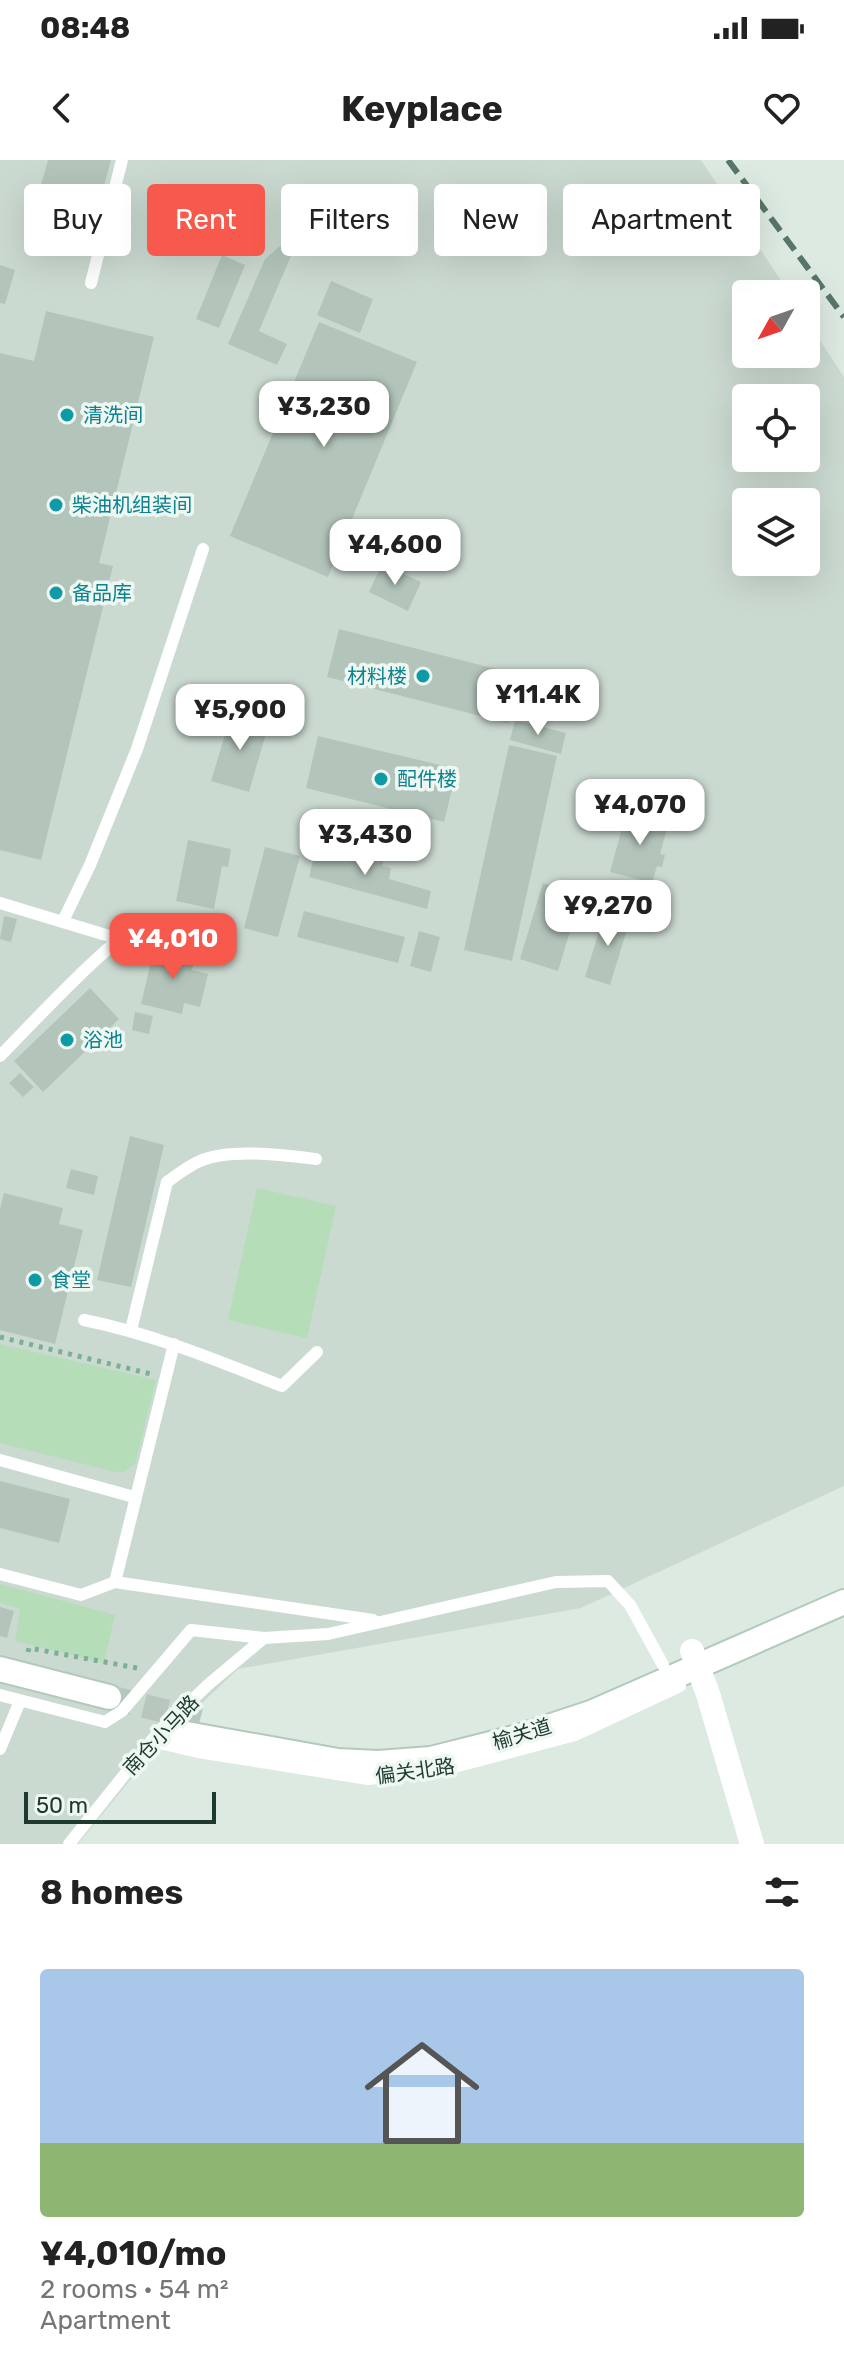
<!DOCTYPE html>
<html lang="en">
<head>
<meta charset="utf-8">
<style>
  body { margin:0; font-family:Rubik,"Noto Sans SC",sans-serif; background:#f2f2f2; color:#222; height:100vh; display:flex; flex-direction:column; font-size:30px; white-space:nowrap }
  * { box-sizing:border-box; margin:0 }
  p { font-size:26px; color:#767676 }
  .icon { flex:none; width:44px; height:44px; fill:none; stroke:currentColor; stroke-width:2; stroke-linecap:round; stroke-linejoin:round }
  .map { position:relative; height:1684px; overflow:hidden }
  .details { display:flex; flex-direction:column; background:#fff; flex:1 }
  .details>* { flex:none }
  .guide { position:absolute; left:24px; top:24px; width:796px; height:72px; display:flex; gap:16px }
  .needle { width:52px; rotate:230deg }
  .controls { position:absolute; left:732px; top:120px; display:grid; gap:16px }
  .controls a { display:grid; place-items:center; width:88px; height:88px; border-radius:8px; background:#fff; box-shadow:0 8px 32px #0002; font-size:40px }
  .scale { position:absolute; left:24px; bottom:20px; width:192px; box-sizing:border-box; padding-left:8px; border:4px solid #1e3a2e; border-top:0; font-size:22px; line-height:28px; white-space:nowrap; color:#1e3a2e; -webkit-text-stroke:6px #eef7f1; paint-order:stroke }
  .price { position:absolute; translate:-50% -68px; padding:0 18px; border-radius:16px; background:#fff; color:#222; font-size:26px; line-height:52px; filter:drop-shadow(0 2px 4px #0008) }
  .price::after { content:''; position:absolute; left:50%; top:48px; width:24px; height:18px; margin-left:-12px; background:inherit; clip-path:polygon(0 0,100% 0,50% 100%) }
  .price.active { background:#f8594d; color:#fff }
  ul { padding:0; list-style:none }
  li { display:grid; align-content:center; gap:16px; height:424px; padding:0 40px }
  li span { display:grid; place-items:center; height:248px; border-radius:8px; color:#555 }
  li>.icon { margin-inline-start:auto }
  span .icon { width:144px; height:144px; fill:#fffc; stroke-width:1 }
  li b { font-size:34px }
  h2 { display:flex; justify-content:space-between; align-items:center; height:96px; padding:0 40px; font-size:34px }
  .pill { padding:0 28px; border-radius:8px; background:#fff; box-shadow:0 8px 32px #0002; font-size:28px; line-height:72px }
  .pill.active { background:#f8594d; color:#fff }
  .status { display:flex; justify-content:space-between; align-items:center; height:56px; padding:0 40px; background:#fff; direction:ltr }
  .status svg { height:22px; fill:currentColor }
  header { display:flex; justify-content:space-between; align-items:center; height:104px; padding:0 40px; background:#fff; font-size:36px; font-weight:700 }
  .map>svg:first-child { display:block }
</style>
</head>
<body>
<div class="status"><b>08:48</b><svg viewBox="0 0 49 12"><path d="M0 12V9h3v3zM5 12V6h3v6zM10 12V3h3v9zM15 12V0h3v12zM26 1h20v11H26zM47 4h2v5h-2z"/></svg></div>
<header><svg class="icon" aria-label="back" viewBox="0 0 24 24"><path d="M15 5l-7 7 7 7"/></svg>Keyplace<svg class="icon" aria-label="heart" viewBox="0 0 24 24"><path d="M12 20l-8-8c-3-5 5-10 8-4 3-6 11-1 8 4z"/></svg></header>
<div class="map">
<svg width="844" height="1684" viewBox="0 0 844 1684">
  <rect width="100%" height="100%" fill="#ddeae2"/>
  <path fill="#cbdad1" fill-rule="evenodd" d="M0,0H701L790,134H746V194H806V159L844,217V1326L581,1448L238,1509L161,1582L78,1684H0ZM746,238H806V298H746ZM746,342H806V402H746Z"/>
  <path fill="#b4ddb8" d="M257,1028L336,1046L307,1178L228,1160Z
    M0,1184L156,1220L135,1304L124,1312H115L0,1283Z
    M0,1424L115,1455L104,1503L15,1481L20,1449L0,1443Z"/>
  <path fill="#b3c5ba" d="M48,0H111L88,84L29,68Z
    M280,86L293,91L259,171L287,184L277,205L228,184L265,99Z
    M222,95L245,105L219,168L196,159Z
    M0,105L15,110L5,144L0,143Z
    M331,121L373,139L360,173L317,155Z
    M46,151L154,177L99,403L113,406L41,700L0,690V193L34,201Z
    M319,162L417,202L328,417L230,376Z
    M382,404L421,422L408,451L369,432Z
    M339,469L520,515L508,563L327,517Z
    M232,552L269,563L249,632L211,621Z
    M515,560L566,573L561,594L510,580Z
    M318,576L457,609L444,662L306,628Z
    M509,585L557,596L512,801L464,790Z
    M627,650L669,661L660,694L665,695L662,707L657,706L652,723L610,712Z
    M188,680L231,689L228,707L222,706L214,749L176,741Z
    M265,687L300,696L278,777L244,768Z
    M316,688L361,700L363,694L384,700L382,706L391,708L389,719L431,731L427,749L309,717Z
    M543,723L581,735L558,811L520,799Z
    M605,723L647,737L643,751L601,736Z
    M304,751L405,777L398,803L297,777Z
    M605,752L630,760L610,825L585,817Z
    M4,756L17,759L11,782L0,779Z
    M419,771L440,777L431,812L410,806Z
    M155,785L196,795L192,810L208,814L200,847L184,843L182,854L141,844Z
    M90,828L119,859L43,932L14,901Z
    M135,852L153,856L149,874L132,870Z
    M20,913L34,927L23,937L9,923Z
    M130,976L164,985L131,1127L97,1120Z
    M71,1009L98,1016L94,1035L66,1028Z
    M4,1033L63,1048L59,1064L83,1070L55,1184L0,1170V1049Z
    M0,1321L70,1339L59,1383L0,1368Z
    M0,1447L14,1451L7,1478L0,1476Z"/>
  <g fill="none" stroke-linecap="round" stroke-linejoin="round">
    <path stroke="#b7c7be" stroke-width="24" stroke-dasharray="24 12" stroke-linecap="butt" d="M109,1537L200,1560"/>
    <g stroke="#b0cabc" stroke-width="28">
      <path id="secondary" d="M0,1509L109,1537
        M181,1573L338,1601L378,1603L431,1599L518,1577L591,1553L844,1442"/>
    </g>
    <path stroke="#7caf96" stroke-width="5" stroke-dasharray="4 6" stroke-linecap="butt" d="M0,1177L151,1214
      M28,1492L29,1488L137,1508"/>
    <path stroke="#fff" stroke-width="12" d="M91,123L122,0
      M0,743L119,779
      M63,761L90,705L137,589L203,389
      M0,896C24,872 120,768 145,763C163,760 195,770 212,776
      M84,1160C153,1174 216,1200 282,1226L317,1192
      M131,1170L167,1022C177,1015 188,1006 200,1001C230,988 283,995 316,999
      M0,1300L134,1337
      M0,1414L81,1435L115,1422L373,1460
      M115,1422L174,1184
      M0,1535L105,1562L122,1551L191,1470L264,1478L328,1474L556,1422L608,1421L630,1445L663,1505
      M151,1581L198,1592L368,1619L443,1610L575,1575L680,1526
      M0,1589L20,1541
      M69,1684L161,1569L210,1523L264,1478"/>
    <path stroke="#fff" stroke-width="24" d="M692,1491L708,1534L752,1684"/>
    <use href="#secondary" stroke="#fff" stroke-width="24"/>
    <path stroke="#587669" stroke-width="6" stroke-dasharray="16 8" stroke-linecap="butt" d="M728,0L844,157"/>
  </g>
  <g fill="#0f9aa8" stroke="#eef7f1" stroke-width="3">
    <circle cx="67" cy="255" r="8"/>
    <circle cx="56" cy="345" r="8"/>
    <circle cx="56" cy="433" r="8"/>
    <circle cx="423" cy="516" r="8"/>
    <circle cx="381" cy="619" r="8"/>
    <circle cx="67" cy="880" r="8"/>
    <circle cx="35" cy="1120" r="8"/>
  </g>
  <g text-anchor="middle" dominant-baseline="central" stroke-width="7" stroke-linejoin="round" paint-order="stroke">
    <g font-size="20" fill="#0d838f" stroke="#eef7f1" text-anchor="start">
      <text x="83" y="255">清洗间</text>
      <text x="72" y="345">柴油机组装间</text>
      <text x="72" y="433">备品库</text>
      <text x="407" y="516" text-anchor="end">材料楼</text>
      <text x="397" y="619">配件楼</text>
      <text x="83" y="880">浴池</text>
      <text x="51" y="1120">食堂</text>
    </g>
    <g font-size="20" fill="#1e3a2e" stroke="#eef7f1">
      <text transform="translate(522 1574) rotate(-17)">榆关道</text>
      <text transform="translate(161 1575) rotate(-47)">南仓小马路</text>
      <text transform="translate(415 1611) rotate(-8)">偏关北路</text>
    </g>
  </g>
</svg>
<div class="controls">
<a><svg class="needle" viewBox="-14 -14 28 28"><path d="M0-13l5 13h-10z" fill="#e53935"/><path d="M0 13l5-13h-10z" fill="#767676"/></svg></a>
<a><svg class="icon" aria-label="locate" viewBox="0 0 24 24"><circle cx="12" cy="12" r="6"/><path d="M12 2v4M12 18v4M2 12h4M18 12h4"/></svg></a>
<a><svg class="icon" aria-label="layers" viewBox="0 0 24 24"><path d="M12 4l9 5-9 5-9-5zM3 14l9 5 9-5"/></svg></a>
</div>
<div class="scale">50 m</div>
<b class="price" style="left:324px;top:289px">¥3,230</b>
<b class="price" style="left:395px;top:427px">¥4,600</b>
<b class="price" style="left:538px;top:577px">¥11.4K</b>
<b class="price" style="left:240px;top:592px">¥5,900</b>
<b class="price" style="left:640px;top:687px">¥4,070</b>
<b class="price" style="left:365px;top:717px">¥3,430</b>
<b class="price" style="left:608px;top:788px">¥9,270</b>
<b class="price active" style="left:173px;top:821px">¥4,010</b>
<div class="guide">
<a class="pill">Buy</a>
<a class="pill active">Rent</a>
<a class="pill">Filters</a>
<a class="pill">New</a>
<a class="pill">Apartment</a>
</div>
</div>
<section class="details">
<h2>8 homes<svg class="icon" aria-label="filters" viewBox="0 0 24 24"><path d="M4 7h16M4 17h16"/><circle cx="9" cy="7" r="2"/><circle cx="15" cy="17" r="2"/></svg></h2>
<ul>
<li><span style="background:linear-gradient(#a9c7e8 70%,#8fb573 0)"><svg class="icon" aria-label="home" viewBox="0 0 24 24"><path d="M3 11l9-7 9 7M6 9v11h12V9"/></svg></span><div><b>¥4,010/mo</b><p>2 rooms · 54 m²</p><p>Apartment</p></div></li>
</ul>
</section>
</body>
</html>
